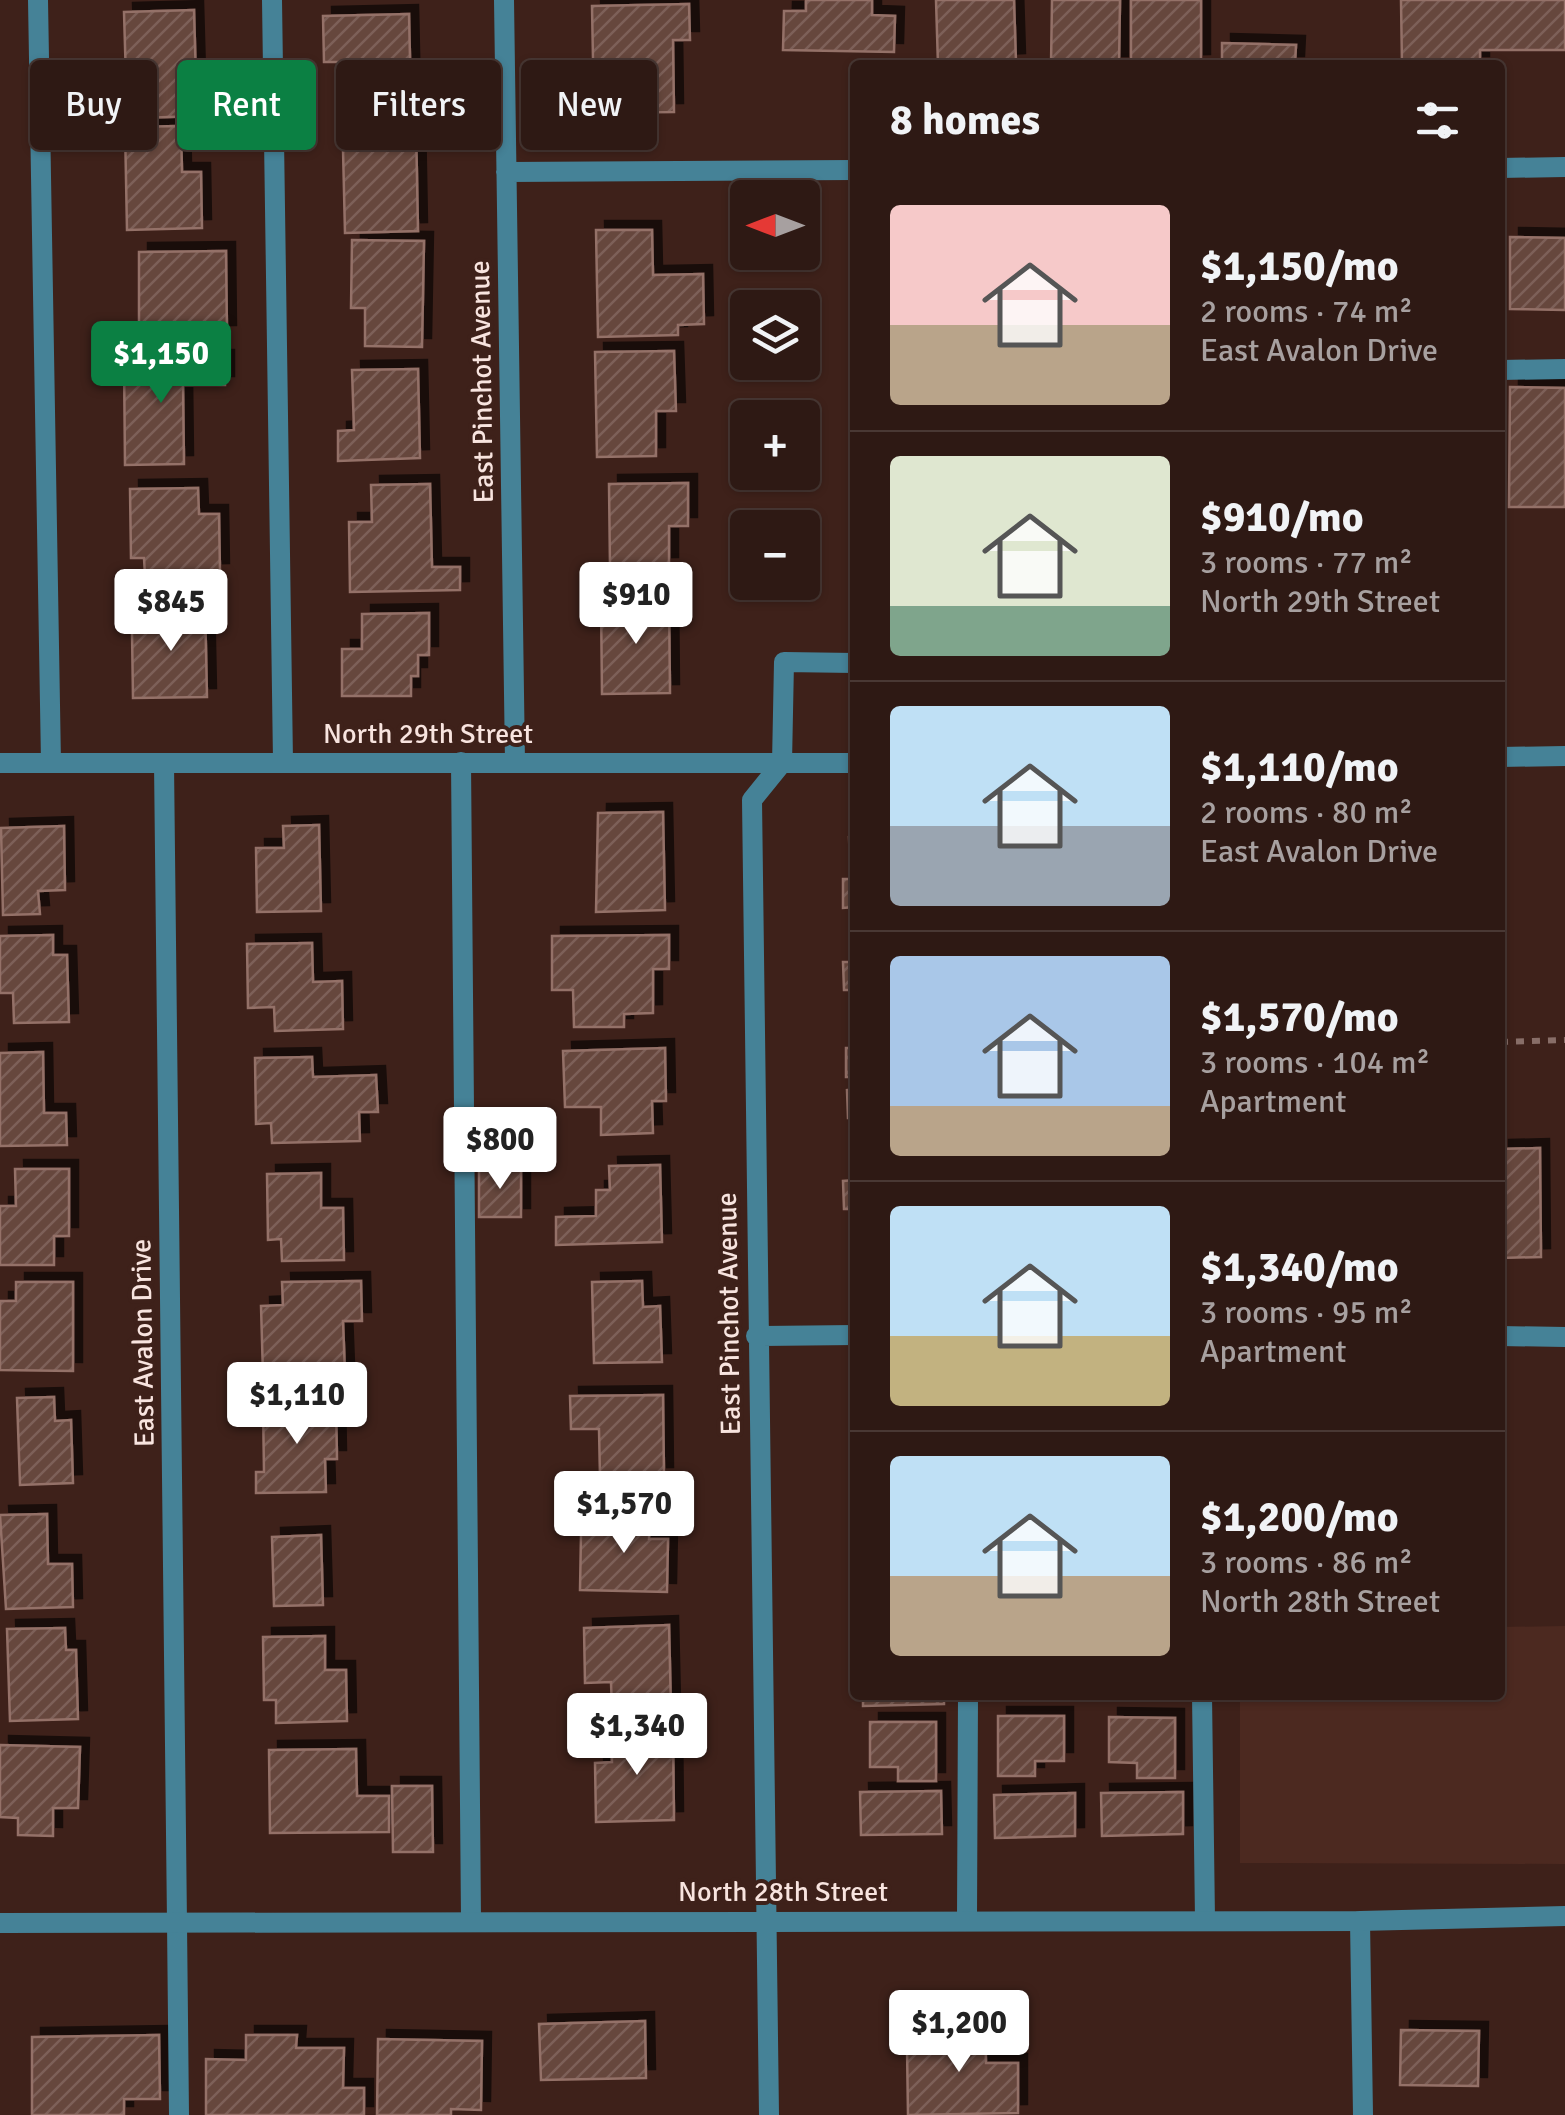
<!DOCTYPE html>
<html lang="en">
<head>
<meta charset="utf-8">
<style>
  body { margin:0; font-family:Signika,sans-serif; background:#3a2622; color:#f1f3f6; height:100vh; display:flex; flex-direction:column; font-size:38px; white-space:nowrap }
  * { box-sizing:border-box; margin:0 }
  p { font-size:32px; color:#a7a0a0 }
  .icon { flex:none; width:55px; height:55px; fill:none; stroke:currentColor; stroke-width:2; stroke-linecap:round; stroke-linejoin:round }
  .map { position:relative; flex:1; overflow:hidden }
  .side { position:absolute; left:850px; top:60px; width:655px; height:1640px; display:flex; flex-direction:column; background:#2e1914; border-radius:10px; box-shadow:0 2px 8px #0004,0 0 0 2px #493834 }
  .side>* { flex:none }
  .banner { position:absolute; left:30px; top:60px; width:670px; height:90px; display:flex; gap:20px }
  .needle { width:65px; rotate:270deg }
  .tools { position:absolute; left:730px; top:180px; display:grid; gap:20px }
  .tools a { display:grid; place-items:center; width:90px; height:90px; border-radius:10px; background:#2e1914; box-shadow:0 2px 8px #0004,0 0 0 2px #493834; font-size:50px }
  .price { position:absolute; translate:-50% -85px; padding:0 22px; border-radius:10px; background:#fff; color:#222; font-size:32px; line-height:65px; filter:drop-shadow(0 2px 5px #0008) }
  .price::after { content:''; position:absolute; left:50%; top:60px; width:30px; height:22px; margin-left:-15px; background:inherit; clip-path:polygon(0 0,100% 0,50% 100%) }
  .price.on { background:#0b8043; color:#fff }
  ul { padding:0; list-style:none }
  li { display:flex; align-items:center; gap:30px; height:250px; padding:0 40px }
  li+li { border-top:2px solid #493834 }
  li span { display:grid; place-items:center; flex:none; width:280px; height:200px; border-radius:10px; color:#555 }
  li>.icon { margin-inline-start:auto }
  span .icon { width:120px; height:120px; fill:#fffc; stroke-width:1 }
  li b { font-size:42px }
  h2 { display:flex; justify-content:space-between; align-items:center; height:120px; padding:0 40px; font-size:42px }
  .chip { padding:0 35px; border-radius:10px; background:#2e1914; box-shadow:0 2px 8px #0004,0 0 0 2px #493834; font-size:35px; line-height:90px }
  .chip.on { background:#0b8043; color:#fff }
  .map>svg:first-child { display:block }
</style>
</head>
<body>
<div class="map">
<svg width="1565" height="2115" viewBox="0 0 1565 2115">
  <defs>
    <pattern id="building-hatch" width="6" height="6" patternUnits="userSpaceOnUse" patternTransform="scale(2.5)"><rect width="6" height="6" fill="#66463d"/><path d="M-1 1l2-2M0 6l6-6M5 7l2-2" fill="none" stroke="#7d6159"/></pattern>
    <filter id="shadow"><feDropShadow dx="9" dy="-9" stdDeviation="0" flood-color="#0009"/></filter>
  </defs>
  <rect width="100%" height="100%" fill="#3e211a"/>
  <path fill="#4c2920" d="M1565,1626V1864L1240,1863V1695H1500V1627Z"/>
  <path fill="url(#building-hatch)" stroke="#947168" stroke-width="2.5" filter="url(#shadow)" d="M806,0H872V15L895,16L894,52L783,50L784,11H806Z
    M936,0H1014L1016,62L938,65Z
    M1052,0H1120L1119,65H1051Z
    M1131,0H1201V63L1131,65Z
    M1401,0H1565V50H1480V65H1402Z
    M689,4L690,40H673L674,112L594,113L592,6Z
    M194,10L197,116L140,118L139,80H126L124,12Z
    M409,14L411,103L348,105L347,62H324L323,16Z
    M1222,43L1296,45L1295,65H1222Z
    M416,125L418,231L345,233L343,149H361V126Z
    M181,126L182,172H201L202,228L127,230L125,127Z
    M596,230H652L653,275L703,274L704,324L678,325V335L598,337Z
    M1510,237L1565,238V310L1510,309Z
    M352,240L424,241L422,347L365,346V308H351Z
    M226,251L227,334L139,335V252Z
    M674,351L676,411H656V456L597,457L595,352Z
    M124,359H225V385H183L184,464L125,465Z
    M418,369L420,458L338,461V431L354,430L352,370Z
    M1510,387L1565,388V507H1509Z
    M688,483V526H669V566L610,567L609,484Z
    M430,484L432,567H460V590L350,592L349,522H372L371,485Z
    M198,488L199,514H219L220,572L181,573L182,593L146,594L144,558H131L130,489Z
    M669,600L670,693L602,694L601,601Z
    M205,604L207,697L133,698L132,632H151V605Z
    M429,613V655H418V676H411V696H342V649H362V614Z
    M663,812L665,910L596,912L598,813Z
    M319,825L321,911L257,912L256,848H284L283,826Z
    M64,826L65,890L38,891L40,914L3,915L1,828Z
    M855,836V865H850L849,837Z
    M843,879H855V907L843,908Z
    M53,935V955H67L69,1022L14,1023L13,993H0V936Z
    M669,935V969H653V1013L624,1014V1027H574L573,990H552V936Z
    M312,943L313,982L342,981L343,1029L275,1031L274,1007L248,1008L247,944Z
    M843,962H855V990H844Z
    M665,1048L666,1101H652L653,1133L601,1135V1107H565L563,1051Z
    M846,1048H855V1077H846Z
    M43,1052L44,1113H66L67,1145L0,1146V1053Z
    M312,1057L313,1077L376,1075L378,1112H359L360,1141L272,1143L271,1123L256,1124L255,1058Z
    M855,1089V1118H848L847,1090Z
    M1540,1148L1541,1257L1500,1258V1149Z
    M660,1165L662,1242L556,1245V1217L596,1216V1190H610L609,1166Z
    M479,1166H521V1217H479Z
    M15,1169H69V1236H54V1265H0V1206H16Z
    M321,1173V1208H343L344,1260L282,1261L281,1239L268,1240L267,1174Z
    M855,1180V1209H844L843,1181Z
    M361,1281L362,1321H343L345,1373L263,1375L261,1306L283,1305L282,1282Z
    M642,1281L643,1307L660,1306L662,1362L594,1363L592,1282Z
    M16,1282H73V1371L0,1370V1301H16Z
    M663,1395L664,1476L600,1477L599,1429H571L570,1396Z
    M54,1397L55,1421L71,1420L73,1483L20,1485L17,1398Z
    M336,1403L337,1459H325L326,1492L256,1493V1472H264L263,1405Z
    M603,1511L650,1512L649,1539H668L667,1592L580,1590L581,1535H602Z
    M47,1514L48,1564H72L73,1607L6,1609L0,1515Z
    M321,1535L323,1605L274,1606L272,1537Z
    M669,1625L671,1709L612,1711L611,1682L585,1683L584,1628Z
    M65,1628L66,1650H76L78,1719L10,1721L7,1629Z
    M325,1636V1670H346L347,1721L276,1723V1700H264L263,1637Z
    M863,1695H944V1704L863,1706Z
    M993,1695H1075V1698L993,1700Z
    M998,1716H1064V1761H1035V1776H998Z
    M1109,1717L1175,1718V1778H1137V1763L1109,1762Z
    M870,1722H936V1781H898V1767H870Z
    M673,1730L674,1820L596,1822L595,1763L612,1762L611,1732Z
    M0,1745L80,1747L78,1808H53V1836L18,1835V1818L0,1817Z
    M356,1749L357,1796H389V1832L270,1833L269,1750Z
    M392,1786H432L433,1852H393Z
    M941,1791L942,1834L861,1835L860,1792Z
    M1183,1792V1834L1102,1836L1101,1793Z
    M1075,1793V1836L995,1838L994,1795Z
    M645,2021L646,2078L541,2080L539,2024Z
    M985,2024L986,2063H1018V2113L908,2115L907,2047H930L929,2025Z
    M1401,2030L1479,2031L1478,2086L1400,2085Z
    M159,2035L160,2099H124V2115H32V2037Z
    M246,2035H297L296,2048H344L343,2088H364V2115H206V2059L246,2060Z
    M378,2039L482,2041L481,2110L451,2109V2115H377Z"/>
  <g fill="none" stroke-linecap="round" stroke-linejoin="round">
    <path stroke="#886e68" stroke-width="6" stroke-dasharray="8 8" stroke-linecap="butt" d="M1500,1042L1565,1040"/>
    <path stroke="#458297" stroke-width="20" d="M272,0L283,761
      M1500,370L1565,369
      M461,762L471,1920
      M782,763L784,662L855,663
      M1202,1695L1205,1920
      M967,1920L968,1695
      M1360,1921L1363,2115
      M177,1923L179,2115"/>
    <path stroke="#458297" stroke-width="20" d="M38,0L51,763
      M504,0L515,762
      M1500,168L1565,167
      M506,172L855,170
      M1500,757L1565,756
      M0,763H855
      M164,763L177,1923
      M756,1336L855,1335
      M1500,1336L1565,1337
      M769,2115L752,800L782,763"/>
    <path stroke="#458297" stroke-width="20" d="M0,1923L1360,1921L1565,1916"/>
  </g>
  <g text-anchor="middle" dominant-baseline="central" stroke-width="8" stroke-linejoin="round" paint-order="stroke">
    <g font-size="28" fill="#f8e4df" stroke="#3e211a">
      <text transform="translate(482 382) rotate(-91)">East Pinchot Avenue</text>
      <text x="428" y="734">North 29th Street</text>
      <text transform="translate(729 1314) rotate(-91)">East Pinchot Avenue</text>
      <text transform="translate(143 1343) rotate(-91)">East Avalon Drive</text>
      <text x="783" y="1892">North 28th Street</text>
    </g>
  </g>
</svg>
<div class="tools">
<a><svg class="needle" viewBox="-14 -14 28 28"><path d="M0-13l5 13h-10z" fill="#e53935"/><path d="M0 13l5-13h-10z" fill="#a7a0a0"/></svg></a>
<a><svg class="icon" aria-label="layers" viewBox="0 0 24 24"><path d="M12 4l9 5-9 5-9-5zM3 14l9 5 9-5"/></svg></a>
<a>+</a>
<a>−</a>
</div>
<b class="price on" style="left:161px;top:406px">$1,150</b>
<b class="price" style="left:636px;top:647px">$910</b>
<b class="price" style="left:171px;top:654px">$845</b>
<b class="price" style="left:500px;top:1192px">$800</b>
<b class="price" style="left:297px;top:1447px">$1,110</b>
<b class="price" style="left:624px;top:1556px">$1,570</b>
<b class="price" style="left:637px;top:1778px">$1,340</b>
<b class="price" style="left:959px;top:2075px">$1,200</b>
<div class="banner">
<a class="chip">Buy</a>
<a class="chip on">Rent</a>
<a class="chip">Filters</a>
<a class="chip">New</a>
</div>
<section class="side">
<h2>8 homes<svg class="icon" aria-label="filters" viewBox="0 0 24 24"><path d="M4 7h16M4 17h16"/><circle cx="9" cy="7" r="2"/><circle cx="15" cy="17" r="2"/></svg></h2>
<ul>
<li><span style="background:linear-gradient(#f6c9c9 60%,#b9a48a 0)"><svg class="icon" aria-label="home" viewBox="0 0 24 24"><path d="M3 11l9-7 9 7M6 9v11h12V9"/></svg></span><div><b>$1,150/mo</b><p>2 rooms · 74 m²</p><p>East Avalon Drive</p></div></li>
<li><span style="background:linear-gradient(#dfe7d0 75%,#7fa58c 0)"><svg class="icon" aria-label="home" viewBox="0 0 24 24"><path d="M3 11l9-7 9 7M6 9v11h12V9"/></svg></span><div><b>$910/mo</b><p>3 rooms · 77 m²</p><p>North 29th Street</p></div></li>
<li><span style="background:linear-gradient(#bfe0f5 60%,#9aa5b1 0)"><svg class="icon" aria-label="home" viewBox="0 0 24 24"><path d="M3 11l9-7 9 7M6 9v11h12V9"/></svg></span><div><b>$1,110/mo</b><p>2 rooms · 80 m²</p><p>East Avalon Drive</p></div></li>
<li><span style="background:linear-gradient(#a9c7e8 75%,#b9a48a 0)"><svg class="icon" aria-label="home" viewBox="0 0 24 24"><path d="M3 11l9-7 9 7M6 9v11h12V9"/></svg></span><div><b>$1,570/mo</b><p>3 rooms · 104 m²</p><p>Apartment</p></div></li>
<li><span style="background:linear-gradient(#bfe0f5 65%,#c2b280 0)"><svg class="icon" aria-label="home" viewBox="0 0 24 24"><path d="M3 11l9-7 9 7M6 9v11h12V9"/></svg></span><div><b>$1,340/mo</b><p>3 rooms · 95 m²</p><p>Apartment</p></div></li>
<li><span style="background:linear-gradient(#bfe0f5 60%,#b9a48a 0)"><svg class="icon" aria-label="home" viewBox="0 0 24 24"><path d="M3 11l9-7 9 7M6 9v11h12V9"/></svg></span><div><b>$1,200/mo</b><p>3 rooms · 86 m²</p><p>North 28th Street</p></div></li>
</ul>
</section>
</div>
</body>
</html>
